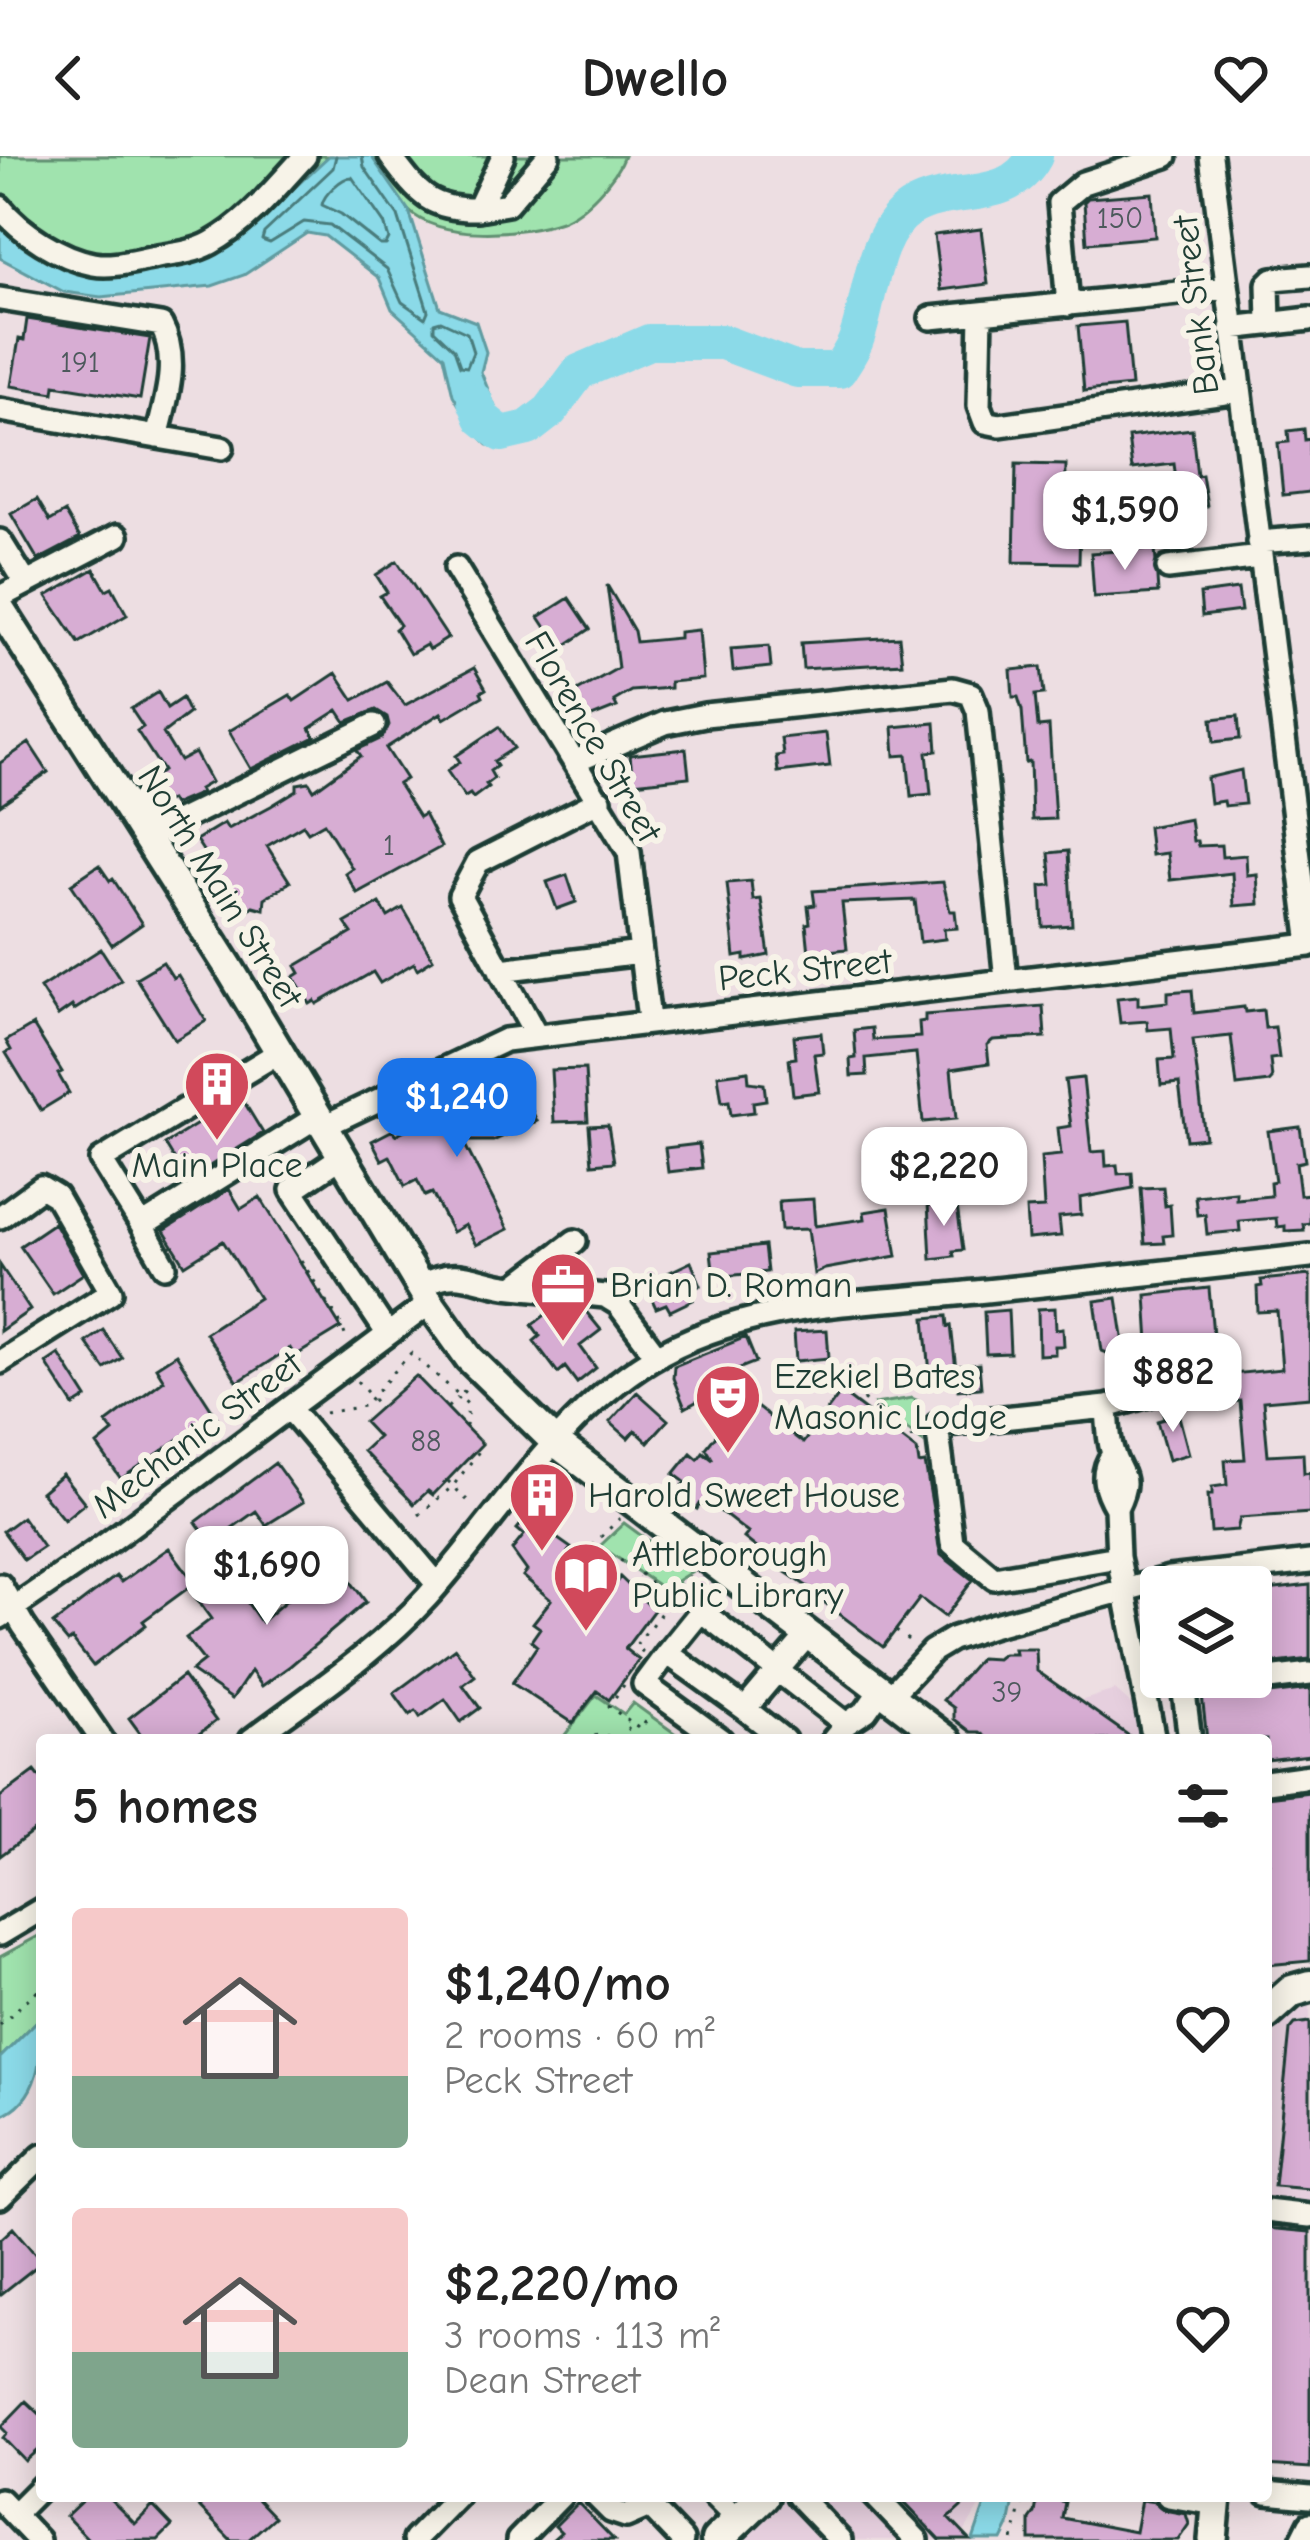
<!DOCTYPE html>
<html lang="en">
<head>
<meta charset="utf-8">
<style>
  body { margin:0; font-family:"Comic Neue",sans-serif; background:#f6f6f6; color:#222; height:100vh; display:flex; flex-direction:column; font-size:45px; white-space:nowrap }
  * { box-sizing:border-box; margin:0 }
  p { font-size:39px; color:#767676 }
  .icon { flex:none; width:66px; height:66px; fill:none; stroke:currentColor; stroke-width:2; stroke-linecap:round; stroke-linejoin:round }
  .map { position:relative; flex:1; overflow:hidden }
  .details { position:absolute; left:36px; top:1578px; width:1236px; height:768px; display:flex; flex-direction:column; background:#fff; border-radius:12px; box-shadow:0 6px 30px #0003 }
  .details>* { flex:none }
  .tools { position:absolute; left:1140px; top:1410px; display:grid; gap:24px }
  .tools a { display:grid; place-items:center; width:132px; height:132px; border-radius:12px; background:#fff; box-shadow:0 6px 30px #0003; font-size:60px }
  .price { position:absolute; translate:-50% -102px; padding:0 27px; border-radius:24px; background:#fff; color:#222; font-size:39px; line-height:78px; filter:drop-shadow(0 3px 6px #0008) }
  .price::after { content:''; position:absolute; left:50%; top:72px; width:36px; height:27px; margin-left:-18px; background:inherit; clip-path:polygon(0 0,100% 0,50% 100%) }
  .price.selected { background:#1a73e8; color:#fff }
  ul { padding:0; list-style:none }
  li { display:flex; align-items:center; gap:36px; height:300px; padding:0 36px }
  li span { display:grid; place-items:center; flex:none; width:336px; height:240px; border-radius:12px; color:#555 }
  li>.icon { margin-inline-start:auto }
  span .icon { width:144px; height:144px; fill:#fffc; stroke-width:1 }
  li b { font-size:51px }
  h2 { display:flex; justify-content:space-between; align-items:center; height:144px; padding:0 36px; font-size:51px }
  header { display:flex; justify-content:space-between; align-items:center; height:156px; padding:0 36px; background:#fff; font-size:54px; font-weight:700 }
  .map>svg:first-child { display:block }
</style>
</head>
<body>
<header><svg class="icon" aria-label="back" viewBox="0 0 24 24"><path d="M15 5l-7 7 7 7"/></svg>Dwello<svg class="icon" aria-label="heart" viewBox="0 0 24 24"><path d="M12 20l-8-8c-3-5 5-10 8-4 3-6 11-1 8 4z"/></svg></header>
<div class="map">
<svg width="1310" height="2384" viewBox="0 0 1310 2384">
  <rect width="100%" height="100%" fill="#eddee2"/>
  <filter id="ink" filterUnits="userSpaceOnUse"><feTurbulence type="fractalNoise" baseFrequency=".00833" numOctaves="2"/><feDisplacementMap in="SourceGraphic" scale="24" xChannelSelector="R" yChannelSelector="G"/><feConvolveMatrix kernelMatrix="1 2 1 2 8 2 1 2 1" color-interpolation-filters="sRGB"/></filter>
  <g filter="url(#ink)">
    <path fill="#e6cfde" d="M1115,1534L1172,1584H1049L1080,1545Z
      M1310,1848V2146L1266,2143V1981L1275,1877L1279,1864L1293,1853Z
      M787,2340H985L960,2384H741Z"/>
    <path fill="#a0e3ae" stroke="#609071" stroke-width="3" d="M0,0H329L241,81L211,98L89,117L48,103L0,69Z
      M371,0H624C616,22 584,57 561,65C520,79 441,85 408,54C393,40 382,17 371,0Z
      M912,1242L918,1245L922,1285L875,1248Z
      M624,1367L691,1416L677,1425L680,1429L665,1447L656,1428L600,1390Z
      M596,1539L624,1558L633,1547L684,1584H561Z
      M42,1778V1860L0,1902V1801Z"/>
    <path fill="#8bdae8" stroke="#609ba0" stroke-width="3" d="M329,0H371L409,55L440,152L476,166L486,196L481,216L502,268L503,293L488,289L474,275L453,239L444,200L392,153L379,122L325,80L307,77L244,119L212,130L101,141L64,136L0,102V69L48,103L89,117L211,98L241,81Z
      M42,1860C42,1897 41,1945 0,1960V1902Z
      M988,2340H1015L1009,2370L1002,2384H973Z"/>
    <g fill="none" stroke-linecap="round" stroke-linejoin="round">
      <path stroke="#4a7c7c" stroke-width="3" d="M336,0L333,12L264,77L262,84L270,87L304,66L330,69L387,113L402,146L425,162L428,155L398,60L364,11L362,0
        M352,21L384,67L389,83L386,89H380L341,58L322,49C323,39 342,21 352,21Z
        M441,165L467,177L473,196L467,211L460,210L454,193L434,174V167Z"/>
      <path stroke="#8bdae8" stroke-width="36" d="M475,245L482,262L502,278L528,272L550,255L579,216L649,186H722L797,214H839C846,203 854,192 857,181C871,141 872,78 910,53C951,27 1008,51 1035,0"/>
    </g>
    <path fill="#d7add3" stroke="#1f3d34" stroke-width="3" d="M1152,37L1155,81L1087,87L1084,46L1088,42Z
      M981,73L988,128L941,134L934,79Z
      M27,163L150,182L140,243L55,229L54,237L11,230L19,183L24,184Z
      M1125,166L1131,230L1084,235L1078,170Z
      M1192,273L1197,320L1202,319L1207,350L1199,351L1202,372L1184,374L1182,365L1172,366L1168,340L1178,338L1174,308L1132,313L1128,281Z
      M1304,273L1305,284L1310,283V336L1283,339L1278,287L1289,286L1288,275Z
      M1016,308L1066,309L1065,369H1080L1079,407L1014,406Z
      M1141,326L1143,347L1120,350L1118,328Z
      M37,343L50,365L65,356L80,382L38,404L11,358Z
      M1155,392L1158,437L1094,441L1091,397Z
      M397,405L448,482L429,494L426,489L410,498L395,473L400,469L380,440L387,436L376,419Z
      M94,413L106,434L112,431L127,459L79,487L47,440Z
      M607,429L634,475L636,486L679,482V476L699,474L703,523L670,526V532L631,535L614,545L617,551L587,563L572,538L618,512Z
      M1238,433L1241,455L1202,460L1200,438Z
      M569,442L590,473L560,493L539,461Z
      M899,481L902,507L803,513L801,487Z
      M769,490L771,511L733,515L731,493Z
      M1041,511L1044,538L1035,539L1038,571L1049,570L1055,663L1032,664L1030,606L1026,607L1022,554L1018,541H1013L1011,514Z
      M474,512L486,533L481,536L483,540L444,563L441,557L386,592L406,623L398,628L419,661L424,658L441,691L357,737L345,717L352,712L324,667L308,676L303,669L267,690L290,726L265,742L264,753L253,750L245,756L240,749L234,753L224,736L228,733L196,684L224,667L228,673L271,650L297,634V628L309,626L314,634L361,600L357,594L382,582L389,569L387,561L376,554L346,566L338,554L310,572L315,581L251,613L229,575L290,539L294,545L336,517L354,544L387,526L405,549Z
      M158,536L167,552L182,542L189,557L163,577L180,605L195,597L211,626L199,633L201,637L173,649L170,644L165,647L156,632L161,629L156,619L163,615L137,575L143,571L131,553Z
      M1238,560L1240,583L1214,586L1212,563Z
      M935,567L937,595L927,596L931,638L911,640L907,599L895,600L893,571Z
      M499,571L514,592L494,605L497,610L490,615L494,622L486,628L488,631L473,642L470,638L465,641L447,615L460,606L456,600Z
      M826,577L830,610L778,616L776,600L783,599L781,582Z
      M29,587L48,616L0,649V607Z
      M686,593L689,621L633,627L630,599Z
      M1241,614L1245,648L1224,650L1223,645L1210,647L1207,622Z
      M1190,663L1193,685H1197L1198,690L1221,689L1222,701L1246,699L1247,719L1257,718L1259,748L1234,750L1232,717L1170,724L1167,697L1151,699L1148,671Z
      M1068,695L1072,769L1043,771L1041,730L1052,729L1049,697Z
      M99,709L110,725L113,723L142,768L112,789L71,728Z
      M567,719L576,746L557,753L547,726Z
      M751,725L753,744L761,743L769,799L745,804V799L735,801L727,727Z
      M943,726L950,755H955L957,772L944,773L945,783L920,786L915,744L842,747L847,793L809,797L806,768L810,767L808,750L815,749L813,735Z
      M380,747L388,761L403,752L433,803L417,813L414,807L380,827L373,816L317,848L315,845L310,848L294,821L300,817L296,810L352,777L345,767Z
      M101,793L121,824L74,854L72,850L58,860L40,832Z
      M163,806L173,822L178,819L206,865L175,884L136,822Z
      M1192,834L1194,857L1244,851L1245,856L1263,854L1265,872L1275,871L1279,902L1270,903L1272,923L1269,926L1237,930L1231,880L1193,884L1205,982L1186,984L1179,927L1161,929L1159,904L1174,903L1171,872L1148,874L1147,865L1120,867L1117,842L1138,840V849L1168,846V836Z
      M1043,850L1045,881L993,884L987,889L989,907L951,913L956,963L923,966L916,897L866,902L867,919L851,920L850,903L856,902L854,874L872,872L873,884L920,881L919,866L925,865V859Z
      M33,869L62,916L58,918L69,937L41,954L6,897L11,894L6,885Z
      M821,877L823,897L814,898L819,936L793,939L789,903L796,902L794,880Z
      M585,913L588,965L554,966L551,914Z
      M748,915L749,926L764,928L766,944L753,946L754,956L731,959L729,945L722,946L718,919Z
      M1083,922L1091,996L1105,995L1106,1010L1117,1009L1118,1018L1132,1017L1133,1032L1080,1042L1081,1059L1059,1061L1061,1080L1028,1083L1026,1053L1044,1052L1041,1001L1061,999L1058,972L1071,970L1065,924Z
      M512,934L524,938L537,965L493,985H463L508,1073L476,1089L465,1069L452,1076L432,1037L425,1040L417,1024L405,1030L390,1000L382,1004L372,985L393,974L395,979L447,953L452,964Z
      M241,941L263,977L187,1024L165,988Z
      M608,969L614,1006L592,1008L589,970Z
      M1300,971L1305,1005L1296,1007L1300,1039L1310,1038V1067L1303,1068L1304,1074L1285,1075V1070L1277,1071L1276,1062L1239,1065L1240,1075L1207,1078L1205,1058L1197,1059L1195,1040L1236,1036V1043L1271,1040L1270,1026L1275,1025L1268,975Z
      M699,988L702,1012L668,1016L665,992Z
      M1163,1031L1165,1050L1170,1049L1172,1079L1163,1080L1164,1087L1145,1088L1141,1032Z
      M229,1033L241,1053L260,1041L341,1172L295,1200L290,1192L238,1226L205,1177L259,1142L223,1085L185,1109L164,1075Z
      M813,1043L815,1070L865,1063L864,1056L889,1052L897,1100L825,1113L814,1118L808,1073L781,1074L779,1045Z
      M956,1043L963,1094L953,1095L954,1100L931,1103L928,1047Z
      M54,1067L83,1118L53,1138L20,1090Z
      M764,1090L767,1116L714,1121L711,1096Z
      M691,1106L701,1129L689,1135L693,1144L670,1155L666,1148L656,1152L645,1128Z
      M0,1109L30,1154L0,1175Z
      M1310,1119V1241L1263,1245L1268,1299L1303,1297L1304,1317L1310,1316V1357L1240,1362L1237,1374L1211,1376L1208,1339H1212V1331L1227,1329L1225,1304L1245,1303L1240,1245L1205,1247L1202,1221L1282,1213L1277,1155L1258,1156L1257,1131L1262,1130L1261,1124Z
      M1209,1132L1213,1179L1149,1187L1146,1139Z
      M1117,1142L1124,1187L1119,1202L1102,1195L1095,1145Z
      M1055,1152L1056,1173L1063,1172L1064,1190H1055V1198L1039,1199L1038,1153Z
      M584,1153L601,1174L580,1190L596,1212L577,1227L565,1211L558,1217L534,1185L540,1180L532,1169L549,1156L561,1171Z
      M1008,1154L1010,1197L986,1198L984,1156Z
      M947,1160L948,1170L951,1169L957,1223L939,1224V1217L930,1218L925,1162Z
      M103,1174L122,1202L105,1213L86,1186Z
      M827,1174L829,1202L796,1205L794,1176Z
      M746,1181L756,1206L712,1223L717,1234L685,1252L673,1222L674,1210Z
      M59,1198L87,1242L74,1250L46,1207Z
      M176,1198L218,1263L197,1276L195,1272L121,1323L97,1289L113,1276L106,1267L164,1224L156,1211Z
      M979,1208L981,1232L958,1234L956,1210Z
      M416,1220L482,1288L433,1339L428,1335L414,1348L363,1295L378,1281L364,1266Z
      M637,1236L668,1264L648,1286L635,1274L628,1282L610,1266Z
      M841,1236L917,1294L919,1308L925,1307L941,1399L973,1424L945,1461L920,1442L883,1491L821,1444L823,1441L766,1403L768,1401L744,1382L748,1377L711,1348L707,1353L700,1348L697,1353L676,1337L685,1326L674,1318L691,1297L698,1303L703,1296L713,1304L706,1292L745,1242L803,1287Z
      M1177,1253L1189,1298L1168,1304L1157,1265L1164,1263L1163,1257Z
      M275,1307L303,1346L266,1369L256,1355L211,1387L196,1366Z
      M62,1318L85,1347L64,1364L41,1336Z
      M22,1361L43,1391L24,1404L3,1375Z
      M527,1361L571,1392L568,1396L595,1418L598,1414L616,1427L620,1421L654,1454L625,1493L639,1504L609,1544L597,1535L573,1567L512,1527L537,1490L531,1485L540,1472L533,1467L551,1444L523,1420L527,1415L512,1394L524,1379L517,1373Z
      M169,1392L195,1427L143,1465L146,1469L93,1510L72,1483L68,1486L53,1468L116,1420L121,1426Z
      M334,1403L366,1446L290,1510L262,1530L251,1515L232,1543L191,1515L204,1505L186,1482L211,1463L194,1439L226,1416L261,1466Z
      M1310,1429V1503L1251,1510V1436Z
      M455,1492L475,1520L463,1529L480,1552L461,1566L445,1543L420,1561L416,1555L410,1559L394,1537Z
      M1014,1493H1036L1037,1515L1135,1584H990L979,1576H971L954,1563V1552L943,1544L980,1502L997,1503L1003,1498H1015Z
      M183,1520L216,1565L191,1584H145L129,1562Z
      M1200,1521H1211L1215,1536L1228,1543L1310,1533V1599L1266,1604V1584H1207Z
      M35,1615L42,1624V1669L0,1700V1641Z
      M1310,1636V1805L1266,1809V1708L1269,1707L1266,1641Z
      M1310,1866V2033L1274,2030L1290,1874L1295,1868Z
      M13,2072L42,2106L0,2139V2084Z
      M1266,2072L1310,2076V2312L1266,2309Z
      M26,2245L42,2260V2290L25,2305L3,2282L7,2277L1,2271Z
      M87,2340H107L135,2368L153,2350L172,2370L158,2384H89L66,2360Z
      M208,2340H254L274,2361L248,2384H231L198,2350Z
      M898,2340H973L949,2362L970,2384H940Z
      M1038,2340L1065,2346L1062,2362L1135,2376L1141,2344L1155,2346L1164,2354L1186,2358L1189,2368L1178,2384H1030V2364L1035,2357Z
      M578,2347L614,2384H552L561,2376L555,2370Z"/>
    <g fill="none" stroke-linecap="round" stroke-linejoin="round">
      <g stroke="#1f3d34" stroke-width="30">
        <path id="minor" d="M390,0C418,37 429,54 478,53
          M503,0L478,53L507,48L548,0
          M1211,0L1310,789
          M0,51C21,77 61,102 93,108C113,112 137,104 157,101C175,98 195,96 211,87C249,66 276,31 305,0
          M0,143L161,169C180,204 166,244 157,281
          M1068,149L1059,47L1083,27L1166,0
          M981,157L979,250L985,266L1000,269L1239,235
          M931,162L1227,132
          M1269,168L1268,128L1273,123L1310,120
          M1231,172L1310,163
          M0,254L222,292
          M0,385L26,427
          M1258,386L1310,382
          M456,412L629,696L649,864
          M1168,412L1260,401
          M0,441L117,380
          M576,605L665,567L705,559L953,533L971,538L978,555L1006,824
          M146,681L374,569
          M500,814L641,797
          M536,879L460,740L478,706L600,644
          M281,895L101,1004L142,1070L320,959
          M326,969L505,884L1310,789
          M344,999L292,1034L387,1177
          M0,1061L41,1031L56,1040L111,1136L0,1206
          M142,1070L165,1110
          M420,1130C459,1108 477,1128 514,1131L575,1085
          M514,1131L605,1140L618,1148L657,1200
          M1107,1251L1165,1234
          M289,1252L437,1428
          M1112,1300C1099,1318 1106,1335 1116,1352C1133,1317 1119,1322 1112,1294C1108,1281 1108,1265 1107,1251L937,1269L952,1387L994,1422L1118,1401L1154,1584
          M1116,1352L1118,1401
          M0,1429L23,1469L102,1584
          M0,1461L105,1389L430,1147
          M807,1480C786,1504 765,1529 745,1553L667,1497L701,1455L846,1568L833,1584
          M667,1497L644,1528L721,1584
          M1182,1521L1190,1584
          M1226,1521L1227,1528L1310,1518
          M889,1541L932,1495L952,1483L991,1470L1169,1422L1310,1406
          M745,1553L784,1584
          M846,1568L866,1555L880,1535
          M251,1584C311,1539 376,1497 427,1441C499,1361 557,1261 650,1204C747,1145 866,1148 976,1136C1087,1125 1199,1112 1310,1100
          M1266,1626L1310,1620
          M0,1778L42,1753
          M0,2041L42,2000
          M1266,2055L1310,2060
          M1266,2337L1310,2341
          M596,2340L611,2355L626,2360L649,2350
          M714,2340L738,2364
          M798,2340L840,2384
          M875,2340L917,2384
          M1168,2340L1216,2348
          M641,2341L682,2384
          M0,2344L38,2384
          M14,2358L42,2330
          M414,2384L457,2340
          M518,2384L561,2340
          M1302,2384L1310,2368"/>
      </g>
      <g stroke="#1f3d34" stroke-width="36">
        <path id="major" d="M0,452L228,810L430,1147L469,1202L555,1286L947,1584
          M1213,2384L1217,2340"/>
      </g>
      <g stroke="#1f3d34" stroke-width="39">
        <path id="highway" d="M1266,1858L1292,1835L1310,1830
          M717,2384L763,2340"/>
      </g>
      <path stroke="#1f3d34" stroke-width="3" stroke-dasharray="3 9" stroke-linecap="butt" d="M301,1104L341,1168L347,1185
        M357,1225L380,1251
        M844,1229L916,1285
        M325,1257L364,1250L411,1197L460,1240L466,1233
        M448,1325L473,1350
        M419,1359L453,1330L483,1290L466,1270L468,1249L460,1240L447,1252
        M620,1362L581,1401C609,1386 659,1424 664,1453
        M631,1430L638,1420
        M896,1475L911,1486
        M643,1496L635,1490L690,1420
        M624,1529L609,1550L632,1568
        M583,1584L601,1578L620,1584
        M620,1584L632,1568L640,1573L650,1560
        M0,1869L42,1830
        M1013,2384L1024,2340"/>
      <use href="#minor" stroke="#f7f3e8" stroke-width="21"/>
      <use href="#major" stroke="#f7f3e8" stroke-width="27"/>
      <use href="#highway" stroke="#f7f3e8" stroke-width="30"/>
    </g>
  </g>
  <defs>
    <g id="building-pin" transform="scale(3.45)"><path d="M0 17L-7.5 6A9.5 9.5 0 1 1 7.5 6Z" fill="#d1495b" stroke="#f7f3e8"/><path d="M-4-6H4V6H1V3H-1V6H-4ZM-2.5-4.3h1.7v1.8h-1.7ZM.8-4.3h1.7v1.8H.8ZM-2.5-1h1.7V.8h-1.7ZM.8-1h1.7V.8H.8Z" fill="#fff"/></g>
    <g id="office-pin" transform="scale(3.45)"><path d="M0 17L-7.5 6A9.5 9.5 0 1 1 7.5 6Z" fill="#d1495b" stroke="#f7f3e8"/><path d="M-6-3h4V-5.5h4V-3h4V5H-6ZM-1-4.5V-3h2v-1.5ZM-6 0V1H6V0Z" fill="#fff"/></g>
    <g id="theatre-pin" transform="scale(3.45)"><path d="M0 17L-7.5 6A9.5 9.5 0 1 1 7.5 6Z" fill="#d1495b" stroke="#f7f3e8"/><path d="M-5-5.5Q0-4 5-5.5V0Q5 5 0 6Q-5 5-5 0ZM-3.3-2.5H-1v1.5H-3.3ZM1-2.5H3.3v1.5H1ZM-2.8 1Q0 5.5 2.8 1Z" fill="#fff"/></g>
    <g id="library-pin" transform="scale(3.45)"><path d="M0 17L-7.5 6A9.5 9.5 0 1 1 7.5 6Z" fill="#d1495b" stroke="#f7f3e8"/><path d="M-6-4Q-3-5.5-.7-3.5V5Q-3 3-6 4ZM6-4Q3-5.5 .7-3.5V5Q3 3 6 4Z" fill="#fff"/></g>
  </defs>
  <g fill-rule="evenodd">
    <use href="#building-pin" x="217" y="928"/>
    <use href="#office-pin" x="563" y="1129"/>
    <use href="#theatre-pin" x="728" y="1241"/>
    <use href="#building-pin" x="542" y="1339"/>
    <use href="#library-pin" x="586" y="1419"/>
  </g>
  <g text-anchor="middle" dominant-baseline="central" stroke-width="12" stroke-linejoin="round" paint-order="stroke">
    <g font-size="30" fill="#4d595c">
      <text x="1120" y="62">150</text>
      <text x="80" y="206">191</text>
      <text x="389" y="689">1</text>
      <text x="426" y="1285">88</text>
      <text x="1007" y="1536">39</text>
    </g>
    <g font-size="36" fill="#1f3d34" stroke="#f7f3e8">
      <text transform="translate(1196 149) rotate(-97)">Bank Street</text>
      <text transform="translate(593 581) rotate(60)">Florence Street</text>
      <text transform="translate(220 731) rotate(58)">North Main Street</text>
      <text transform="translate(805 814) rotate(-6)">Peck Street</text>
      <text transform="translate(197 1279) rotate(-37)">Mechanic Street</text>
    </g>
    <g font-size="36" fill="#1f3d34" stroke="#f7f3e8" text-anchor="start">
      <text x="217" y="1009" text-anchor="middle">Main Place</text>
      <text x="610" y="1129">Brian D. Roman</text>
      <text x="774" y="1220">Ezekiel Bates<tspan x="774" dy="41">Masonic Lodge</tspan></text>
      <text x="588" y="1339">Harold Sweet House</text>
      <text x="632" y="1398">Attleborough<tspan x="632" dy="41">Public Library</tspan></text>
    </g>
  </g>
</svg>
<div class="tools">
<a><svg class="icon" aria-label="layers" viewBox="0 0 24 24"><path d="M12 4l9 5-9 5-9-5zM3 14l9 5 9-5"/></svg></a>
</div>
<b class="price" style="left:1125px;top:417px">$1,590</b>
<b class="price selected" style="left:457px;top:1004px">$1,240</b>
<b class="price" style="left:944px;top:1073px">$2,220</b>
<b class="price" style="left:1173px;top:1279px">$882</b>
<b class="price" style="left:267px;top:1472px">$1,690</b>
<section class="details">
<h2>5 homes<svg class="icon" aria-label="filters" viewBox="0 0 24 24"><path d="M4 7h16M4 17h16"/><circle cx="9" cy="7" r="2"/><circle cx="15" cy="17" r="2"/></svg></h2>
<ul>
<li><span style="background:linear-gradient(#f6c9c9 70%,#7fa58c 0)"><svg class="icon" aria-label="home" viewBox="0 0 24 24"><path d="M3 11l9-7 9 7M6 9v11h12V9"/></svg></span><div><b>$1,240/mo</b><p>2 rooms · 60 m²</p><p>Peck Street</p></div><svg class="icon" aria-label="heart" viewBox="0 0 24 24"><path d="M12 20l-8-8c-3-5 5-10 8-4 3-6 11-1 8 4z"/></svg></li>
<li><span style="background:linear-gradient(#f6c9c9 60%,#7fa58c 0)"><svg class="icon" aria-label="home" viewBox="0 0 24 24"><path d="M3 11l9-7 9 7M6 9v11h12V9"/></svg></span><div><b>$2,220/mo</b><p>3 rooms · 113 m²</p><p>Dean Street</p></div><svg class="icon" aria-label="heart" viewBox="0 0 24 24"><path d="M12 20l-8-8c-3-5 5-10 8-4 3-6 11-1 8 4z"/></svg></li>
</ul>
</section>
</div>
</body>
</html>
